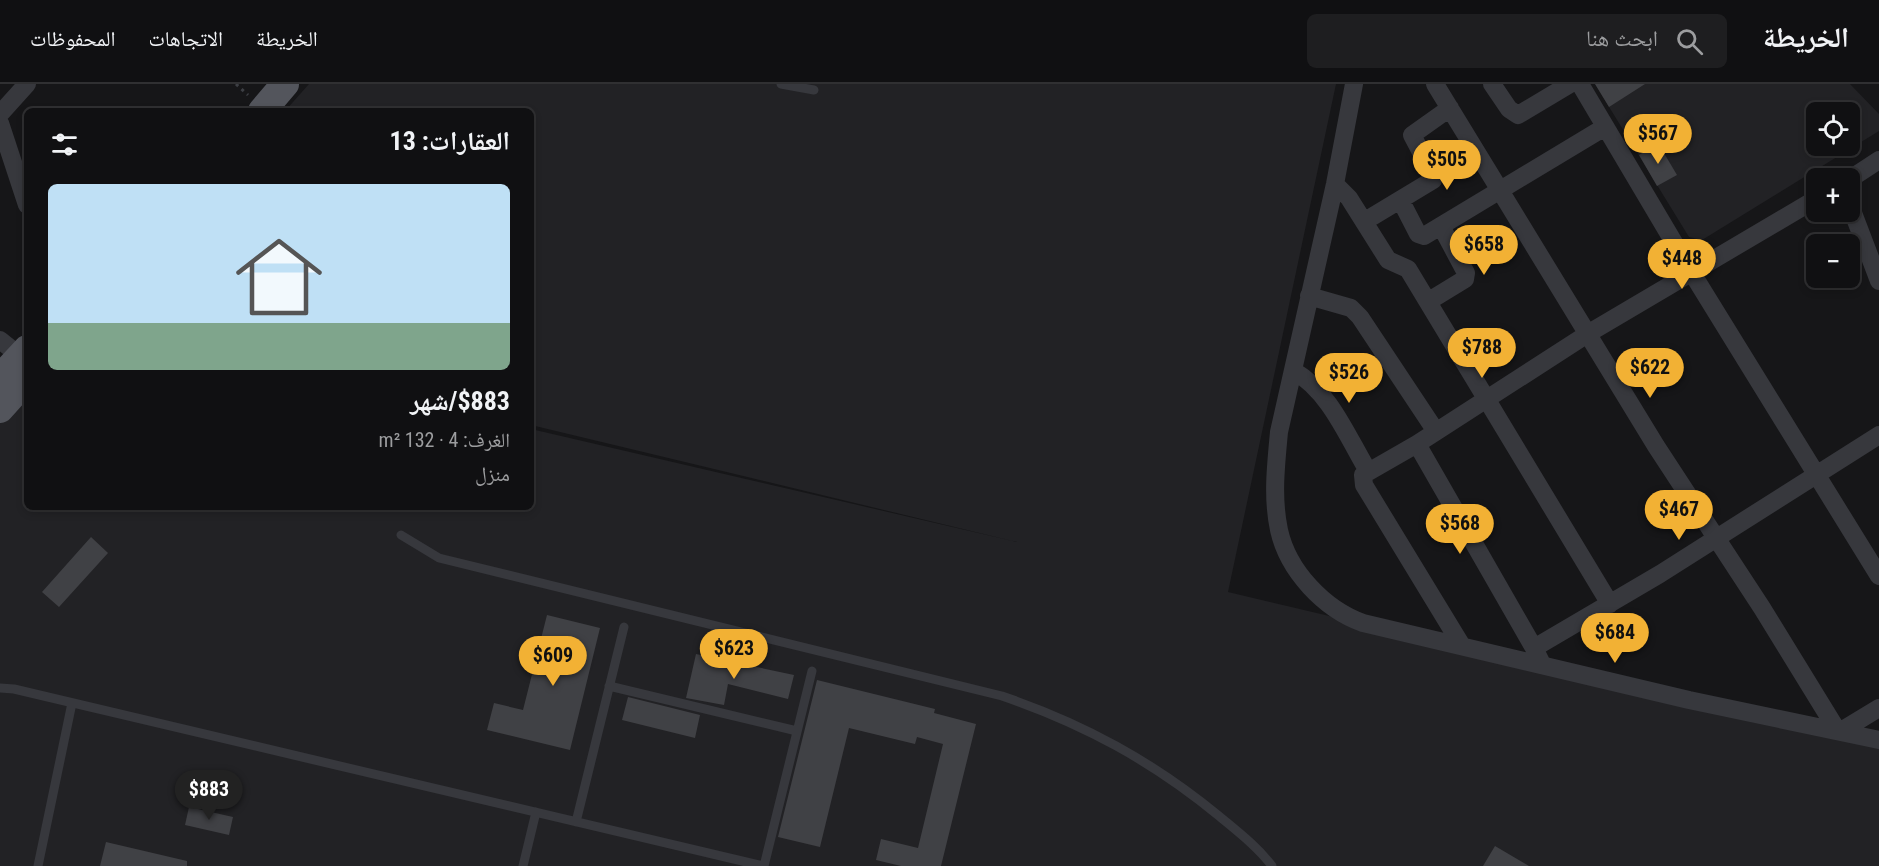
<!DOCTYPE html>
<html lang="ar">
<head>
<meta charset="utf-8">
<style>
  body { margin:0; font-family:"Roboto Condensed","Noto Naskh Arabic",sans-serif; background:#1e1e20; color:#f1f3f6; direction:rtl; height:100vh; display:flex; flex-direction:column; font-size:22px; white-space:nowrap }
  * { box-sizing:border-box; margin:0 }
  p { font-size:20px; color:#9c9d9f }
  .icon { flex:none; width:33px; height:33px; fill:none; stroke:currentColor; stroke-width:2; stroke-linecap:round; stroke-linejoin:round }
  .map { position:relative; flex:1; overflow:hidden; direction:ltr }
  .sheet { position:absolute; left:24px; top:24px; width:510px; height:402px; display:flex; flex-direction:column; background:#101012; border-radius:9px; box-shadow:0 3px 9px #0003,0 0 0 2px #303032; direction:rtl }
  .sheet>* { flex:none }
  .tools { position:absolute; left:1806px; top:18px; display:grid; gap:12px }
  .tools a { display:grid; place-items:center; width:54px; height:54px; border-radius:9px; background:#101012; box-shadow:0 3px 9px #0003,0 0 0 2px #303032; font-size:30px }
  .price { position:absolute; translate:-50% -51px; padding:0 14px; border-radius:21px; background:#f2b134; color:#111; font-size:20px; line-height:39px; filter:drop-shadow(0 2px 3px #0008) }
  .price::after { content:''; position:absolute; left:50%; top:36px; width:18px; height:14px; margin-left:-9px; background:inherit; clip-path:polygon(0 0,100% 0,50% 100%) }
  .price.active { background:#222; color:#fff }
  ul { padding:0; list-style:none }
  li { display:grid; align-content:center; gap:12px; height:318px; padding:0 24px }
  li span { display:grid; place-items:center; height:186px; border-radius:9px; color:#555 }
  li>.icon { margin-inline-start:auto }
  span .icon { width:108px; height:108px; fill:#fffc; stroke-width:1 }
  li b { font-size:26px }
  h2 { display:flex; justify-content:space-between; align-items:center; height:72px; padding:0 24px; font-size:26px }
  header { display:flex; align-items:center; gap:36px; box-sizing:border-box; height:84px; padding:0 30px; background:#101012; border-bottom:2px solid #303032 }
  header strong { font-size:28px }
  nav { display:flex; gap:33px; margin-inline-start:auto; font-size:21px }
  .search { width:420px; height:54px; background:#1e1e20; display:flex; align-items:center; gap:15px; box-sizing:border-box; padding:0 21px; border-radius:9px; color:#9c9d9f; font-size:22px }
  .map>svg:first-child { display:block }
</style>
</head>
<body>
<header>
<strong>الخريطة</strong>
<div class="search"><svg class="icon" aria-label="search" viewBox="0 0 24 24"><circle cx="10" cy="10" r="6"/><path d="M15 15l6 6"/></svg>ابحث هنا</div>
<nav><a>الخريطة</a><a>الاتجاهات</a><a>المحفوظات</a></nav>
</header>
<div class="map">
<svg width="1879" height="782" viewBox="0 0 1879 782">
  <rect width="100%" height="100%" fill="#161618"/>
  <path fill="#222225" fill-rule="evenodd" d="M309,0H1336L1228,508L1879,662V782H0V338L27,305V423H531V345L1017,458L531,341V27H285Z
    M1595,0H1850L1879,30V47L1702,156L1689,153ZM1816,28H1850V62H1816Z"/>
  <path fill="#404145" d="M1595,0H1645L1609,23Z
    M1658,59L1677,91L1657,102L1639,71Z
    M91,453L108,469L59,523L42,508Z
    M547,531L600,544L570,666L487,646L494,619L523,626Z
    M696,570L794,591L788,615L728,600L724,621L686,614Z
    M817,596L935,625L934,629L976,640L941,782H901L876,776L881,755L918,764L943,660L917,653L915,660L849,644L820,763L778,753Z
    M628,613L700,631L695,654L622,636Z
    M189,723L233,733L229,751L185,741Z
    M106,758L187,777V782H100Z
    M1495,762L1529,782H1483Z"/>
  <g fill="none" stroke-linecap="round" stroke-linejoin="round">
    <path stroke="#3d3f44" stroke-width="3" stroke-dasharray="3 4.5" stroke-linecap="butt" d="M236,0L248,11"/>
    <path stroke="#37383d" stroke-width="9" d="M781,0L814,6
      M401,451L439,474L1002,612C1084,640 1152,677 1219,732C1237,747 1258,763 1272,782
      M609,602L797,647
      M0,604L14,605L763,782
      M576,738L624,543
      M38,782L72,619
      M523,782L536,728
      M764,782L812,587"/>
    <path stroke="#37383d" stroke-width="18" d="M1354,0L1335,100L1279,348C1276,381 1272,413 1279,446C1288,487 1324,525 1363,539L1689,616L1879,656
      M1435,0L1656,362L1762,524L1837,646
      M1492,0L1509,25L1518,31L1570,0
      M1580,0L1692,189L1879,492
      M0,30L27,0
      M0,39L27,121
      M1850,95L1879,76
      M1335,100L1349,114L1388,176L1408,185L1610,520
      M1401,117L1418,150L1424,152L1605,43
      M1850,121L1879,197
      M1365,137L1433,96L1432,89L1412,51L1450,24
      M1309,212L1351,224L1360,233L1435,346
      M1429,217L1465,195L1466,189L1441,142
      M0,256L20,272
      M1294,287C1330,308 1347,352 1368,387
      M1417,360L1534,564
      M1462,562L1364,401L1363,391L1417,360L1589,249L1816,115
      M1542,580L1534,564L1660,490L1879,351
      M1841,647L1879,624"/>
    <path stroke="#53555c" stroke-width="28" d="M262,27L285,0
      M0,294L27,265
      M0,325L27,295"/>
  </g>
</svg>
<div class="tools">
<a><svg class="icon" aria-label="locate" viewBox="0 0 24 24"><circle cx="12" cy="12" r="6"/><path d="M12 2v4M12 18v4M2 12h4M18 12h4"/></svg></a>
<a>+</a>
<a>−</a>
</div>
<b class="price" style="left:1658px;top:81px">$567</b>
<b class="price" style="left:1447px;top:107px">$505</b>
<b class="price" style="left:1484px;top:192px">$658</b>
<b class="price" style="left:1682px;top:206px">$448</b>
<b class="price" style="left:1482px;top:295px">$788</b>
<b class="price" style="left:1650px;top:315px">$622</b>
<b class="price" style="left:1349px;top:320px">$526</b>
<b class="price" style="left:1679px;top:457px">$467</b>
<b class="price" style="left:1460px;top:471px">$568</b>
<b class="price" style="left:1615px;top:580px">$684</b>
<b class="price" style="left:734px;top:596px">$623</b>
<b class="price" style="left:553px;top:603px">$609</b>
<b class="price active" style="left:209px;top:737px">$883</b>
<section class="sheet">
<h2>العقارات: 13<svg class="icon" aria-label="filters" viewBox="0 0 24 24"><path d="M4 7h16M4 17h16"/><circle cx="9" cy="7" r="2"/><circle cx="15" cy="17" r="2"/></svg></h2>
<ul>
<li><span style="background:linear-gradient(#bfe0f5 75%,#7fa58c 0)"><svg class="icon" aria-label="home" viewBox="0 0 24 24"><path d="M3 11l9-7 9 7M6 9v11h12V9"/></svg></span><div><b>$883/شهر</b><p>الغرف: 4 · 132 m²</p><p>منزل</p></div></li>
</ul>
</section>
</div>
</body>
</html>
